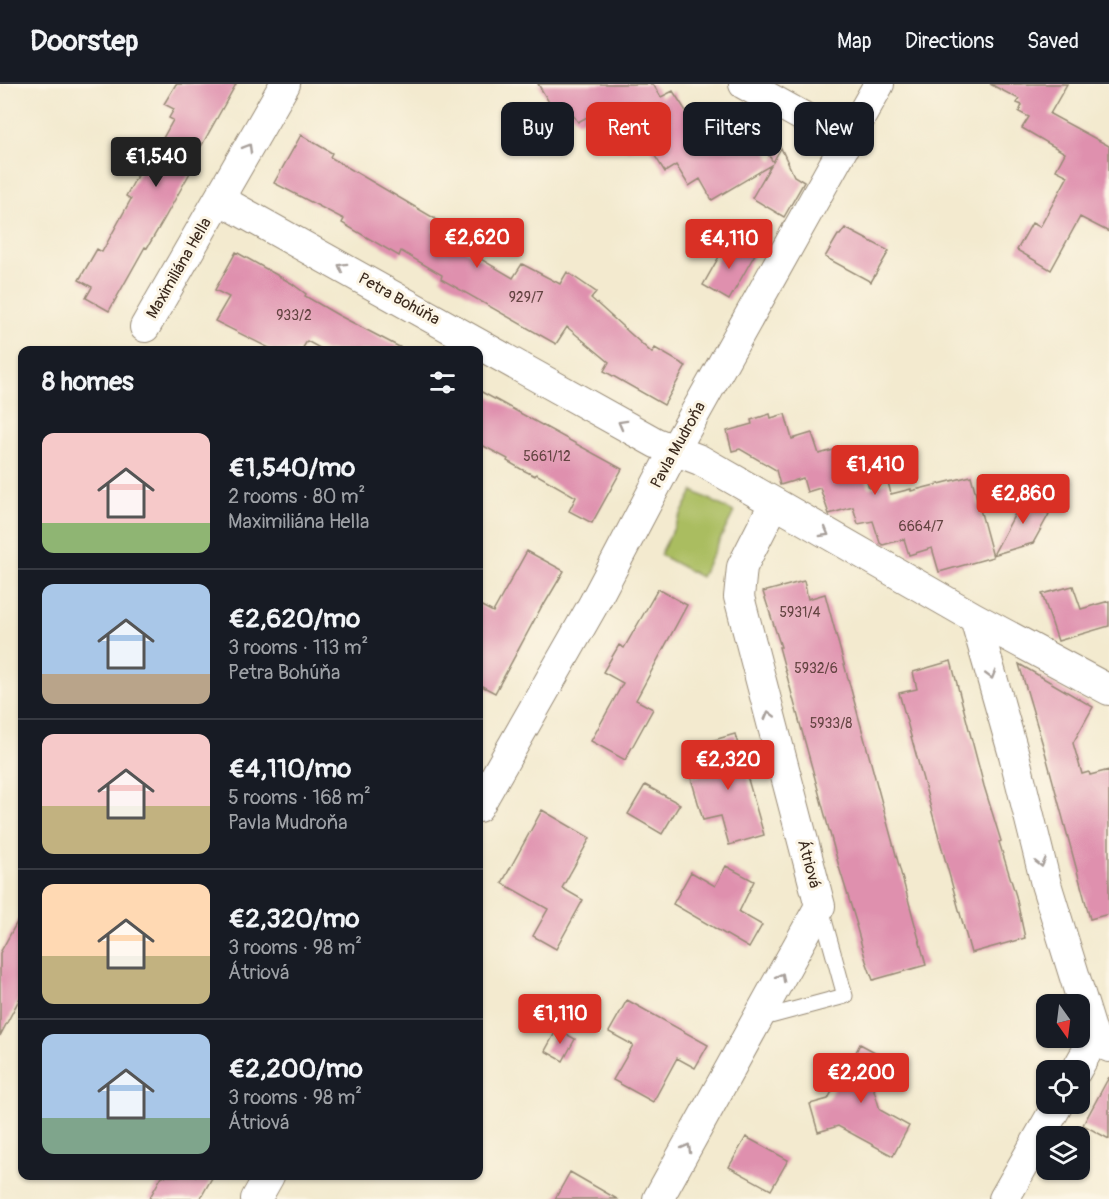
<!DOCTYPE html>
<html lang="en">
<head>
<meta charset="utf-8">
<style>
  body { margin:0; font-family:Pangolin,sans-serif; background:#242831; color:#f1f3f6; height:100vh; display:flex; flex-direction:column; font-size:22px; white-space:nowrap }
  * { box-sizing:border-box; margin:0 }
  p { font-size:20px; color:#9ea1a6 }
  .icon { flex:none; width:33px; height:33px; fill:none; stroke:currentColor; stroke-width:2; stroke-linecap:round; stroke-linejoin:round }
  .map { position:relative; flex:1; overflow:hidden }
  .details { position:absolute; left:18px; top:262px; width:465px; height:834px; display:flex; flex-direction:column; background:#171b24; border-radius:12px; box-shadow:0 2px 4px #0004 }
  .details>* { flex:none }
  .guide { position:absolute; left:501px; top:18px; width:518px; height:54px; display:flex; gap:12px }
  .needle { width:39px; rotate:166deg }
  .fabs { position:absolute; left:1036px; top:910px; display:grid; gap:12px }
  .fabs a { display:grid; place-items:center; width:54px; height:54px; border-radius:12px; background:#171b24; box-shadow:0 2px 4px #0004; font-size:30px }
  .price { position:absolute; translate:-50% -51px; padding:0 14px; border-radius:6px; background:#d93025; color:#fff; font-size:20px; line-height:39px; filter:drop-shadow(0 2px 3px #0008) }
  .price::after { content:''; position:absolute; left:50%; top:36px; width:18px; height:14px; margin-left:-9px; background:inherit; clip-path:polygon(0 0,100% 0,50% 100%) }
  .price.on { background:#222; color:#fff }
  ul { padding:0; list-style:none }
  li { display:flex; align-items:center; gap:18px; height:150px; padding:0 24px }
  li+li { border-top:2px solid #363941 }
  li span { display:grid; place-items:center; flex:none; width:168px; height:120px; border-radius:12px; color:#555 }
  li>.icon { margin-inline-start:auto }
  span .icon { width:72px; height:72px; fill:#fffc; stroke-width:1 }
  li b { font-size:26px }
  h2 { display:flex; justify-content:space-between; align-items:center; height:72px; padding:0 24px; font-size:26px }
  .tag { padding:0 21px; border-radius:12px; background:#171b24; box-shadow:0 2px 4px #0004; font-size:21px; line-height:54px }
  .tag.on { background:#d93025; color:#fff }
  header { display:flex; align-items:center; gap:36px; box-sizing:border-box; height:84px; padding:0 30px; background:#171b24; border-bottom:2px solid #363941 }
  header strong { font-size:28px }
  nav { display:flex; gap:33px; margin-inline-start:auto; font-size:21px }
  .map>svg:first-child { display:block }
</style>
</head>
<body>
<header>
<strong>Doorstep</strong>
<nav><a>Map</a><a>Directions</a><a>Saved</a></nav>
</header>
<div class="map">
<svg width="1109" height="1115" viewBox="0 0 1109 1115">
  <rect width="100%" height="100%" fill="#fcf5e5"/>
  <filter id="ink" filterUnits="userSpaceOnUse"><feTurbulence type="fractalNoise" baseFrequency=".0167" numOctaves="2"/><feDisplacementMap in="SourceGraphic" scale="12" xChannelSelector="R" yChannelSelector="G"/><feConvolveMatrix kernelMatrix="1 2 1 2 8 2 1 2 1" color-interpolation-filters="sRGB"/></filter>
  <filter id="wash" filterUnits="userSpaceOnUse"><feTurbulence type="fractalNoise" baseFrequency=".008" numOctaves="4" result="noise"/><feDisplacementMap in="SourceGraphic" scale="24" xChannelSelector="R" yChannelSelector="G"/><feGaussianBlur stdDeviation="1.35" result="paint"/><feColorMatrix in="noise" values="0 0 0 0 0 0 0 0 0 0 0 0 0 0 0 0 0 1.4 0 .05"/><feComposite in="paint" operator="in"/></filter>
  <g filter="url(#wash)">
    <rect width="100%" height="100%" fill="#f3eacf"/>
    <path fill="#aabd60" stroke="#72743f" stroke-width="1.5" d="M693,407L734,428L701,493L660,471Z"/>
    <g id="blocks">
      <path fill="#df90ae" d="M176,0H236L193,77L196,78L163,137L147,164L145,163L109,227L86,214L92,203L79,196L97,165L102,168L131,115L126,112L148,72L152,74L173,36L169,34L174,25L164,20Z
        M538,0H653L661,13L673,7L693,38L710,28L724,49L735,42L748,63L759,56L773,78L781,64L794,92L804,98L784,133L752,114L771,81L712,116L700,95L689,102L676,81L665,88L645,56L628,67L614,45L602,52L589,32L578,38L564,18L553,25Z
        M990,0H1067L1050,30L1109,62V148L1080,133L1051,186L1017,166L1032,139L1040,143L1068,92L1056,86L1065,69L1022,44L1029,33L1019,28L1022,21L1017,19L1019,15Z
        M301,51L332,69L330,73L439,137L433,147L513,194L522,180L560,200L567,188L596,208L591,214L652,269L655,264L686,282L664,321L604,287L609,278L567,243L556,260L441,195L442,191L401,167L399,172L342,139L344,135L274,99Z
        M845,144L889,167L871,198L825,173L838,151H840Z
        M729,155L755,170L729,216L703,201Z
        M236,168L291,199L306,210L305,212L338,231L407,267H325L307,257L301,267H275L215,237L229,213L215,206Z
        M478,306L622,385L592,439L569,427L576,413L536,390L535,392L521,385L507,377L508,375L478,359Z
        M770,330L771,334L785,330L792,355L812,349L819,370L837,365L844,389L863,384L869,404L888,398L891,410L911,405V407L971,392L993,473L939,488L932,464L909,471L904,455L883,461L880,459L873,437L858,440L853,423L829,430L820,404L807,408L803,394L780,401L776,386L740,365L732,367L727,347L752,340L751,336Z
        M1030,402L1036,422L1049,430L1033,459L993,471Z
        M527,467L564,487L544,521L543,520L495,609L478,600V520L493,528Z
        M804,497L808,515L825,510L926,881L873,896L866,877L856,841H857L840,786L779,563H781L763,508Z
        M1073,502L1081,525L1109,517V542L1058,557L1042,510Z
        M658,505L687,521L636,616L653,625L625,676L591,657L623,599L603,588L619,561L624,564Z
        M951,577L984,702L1001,757L999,758L1016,812L1025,854L971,869L899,609L917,605L913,588Z
        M1019,580L1093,623L1073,659L1082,690L1089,688L1090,691L1109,686V830L1090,835L1045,668Z
        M735,650L764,751L729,761L721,732L703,736L691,694L709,689L700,660Z
        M645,701L680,720L662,750L628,730Z
        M542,726L590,754L562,804L583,816L556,865L533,852L548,825L502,799Z
        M726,782L754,797L739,828L762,841L749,864L673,820L691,788L715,802Z
        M22,829V910L0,952V869Z
        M627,916L708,961L695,984L677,974L653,1018L613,996L633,961L609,948Z
        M557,945L575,955L563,977L545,967Z
        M860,960L890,976L874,1006L880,1026L909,1042L893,1072L838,1042L818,1048L810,1020L828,1015L844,984L847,986Z
        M1109,993V1055L1083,1041Z
        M746,1053L788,1076L771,1106L729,1083Z
        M570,1088L617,1115H555Z
        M162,1092H213L200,1115H149Z"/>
    </g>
  </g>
  <g filter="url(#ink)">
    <use href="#blocks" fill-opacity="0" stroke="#978a76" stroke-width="1.5"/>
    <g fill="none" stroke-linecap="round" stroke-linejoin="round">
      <g stroke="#978a76" stroke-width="17">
        <path id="service" d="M759,935L845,912L821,825"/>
      </g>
      <g stroke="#978a76" stroke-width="32">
        <path id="minor" d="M744,0L847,57
          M219,115L656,359L700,376L975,534L1109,606
          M145,243L285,0
          M975,534L1014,671L1046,800L1094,955L1109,963
          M478,723L593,521L675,365L879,0
          M1076,987L1094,955
          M256,1115L269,1092
          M658,1115L820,822L739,513L742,483L774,420
          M1004,1115L1058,1020"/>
      </g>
      <use href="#service" stroke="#fff" stroke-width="15"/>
      <use href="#minor" stroke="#fff" stroke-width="30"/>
    </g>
    <defs><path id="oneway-chevron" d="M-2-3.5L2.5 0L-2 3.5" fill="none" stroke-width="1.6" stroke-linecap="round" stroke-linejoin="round" transform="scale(1.5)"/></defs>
    <g stroke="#a79f9a">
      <use href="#oneway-chevron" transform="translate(248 64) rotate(-60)"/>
      <use href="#oneway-chevron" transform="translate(342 183) rotate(-151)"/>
      <use href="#oneway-chevron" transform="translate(622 340) rotate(-151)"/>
      <use href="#oneway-chevron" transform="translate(825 449) rotate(30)"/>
      <use href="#oneway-chevron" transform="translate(991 591) rotate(74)"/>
      <use href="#oneway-chevron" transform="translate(769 631) rotate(-105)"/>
      <use href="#oneway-chevron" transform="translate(1041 779) rotate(76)"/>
      <use href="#oneway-chevron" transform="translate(781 893) rotate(-62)"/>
      <use href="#oneway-chevron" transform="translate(687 1064) rotate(-61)"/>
    </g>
  </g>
  <g text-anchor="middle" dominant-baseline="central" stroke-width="6" stroke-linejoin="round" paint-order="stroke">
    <g font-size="14" fill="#644442">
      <text x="526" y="213">929/7</text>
      <text x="294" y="231">933/2</text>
      <text x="547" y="372">5661/12</text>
      <text x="921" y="442">6664/7</text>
      <text x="800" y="528">5931/4</text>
      <text x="816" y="584">5932/6</text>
      <text x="831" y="639">5933/8</text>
    </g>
    <g font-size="16" fill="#3b2a1e" stroke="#fcf5e5">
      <text transform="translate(179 184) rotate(-60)">Maximiliána Hella</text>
      <text transform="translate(399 215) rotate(29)">Petra Bohúňa</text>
      <text transform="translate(678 361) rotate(-61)">Pavla Mudroňa</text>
      <text transform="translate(809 780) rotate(75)">Átriová</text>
    </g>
  </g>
</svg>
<div class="fabs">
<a><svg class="needle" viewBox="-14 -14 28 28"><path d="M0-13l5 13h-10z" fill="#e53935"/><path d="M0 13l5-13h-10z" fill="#9ea1a6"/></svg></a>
<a><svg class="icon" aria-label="locate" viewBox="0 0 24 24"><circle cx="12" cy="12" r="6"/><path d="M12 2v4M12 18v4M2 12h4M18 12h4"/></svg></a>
<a><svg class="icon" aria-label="layers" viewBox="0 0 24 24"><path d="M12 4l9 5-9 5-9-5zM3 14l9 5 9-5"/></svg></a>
</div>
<b class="price on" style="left:156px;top:104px">€1,540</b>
<b class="price" style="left:477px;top:185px">€2,620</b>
<b class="price" style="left:729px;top:186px">€4,110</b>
<b class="price" style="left:875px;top:412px">€1,410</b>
<b class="price" style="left:1023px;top:441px">€2,860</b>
<b class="price" style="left:728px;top:707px">€2,320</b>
<b class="price" style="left:560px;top:961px">€1,110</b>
<b class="price" style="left:861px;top:1020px">€2,200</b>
<div class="guide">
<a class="tag">Buy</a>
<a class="tag on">Rent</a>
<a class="tag">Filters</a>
<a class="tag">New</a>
</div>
<section class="details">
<h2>8 homes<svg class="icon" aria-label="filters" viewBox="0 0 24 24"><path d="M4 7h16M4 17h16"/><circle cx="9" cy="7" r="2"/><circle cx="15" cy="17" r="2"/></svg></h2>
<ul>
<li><span style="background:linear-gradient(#f6c9c9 75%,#8fb573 0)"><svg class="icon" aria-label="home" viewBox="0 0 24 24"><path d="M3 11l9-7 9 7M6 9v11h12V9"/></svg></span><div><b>€1,540/mo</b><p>2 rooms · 80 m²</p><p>Maximiliána Hella</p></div></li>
<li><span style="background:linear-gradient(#a9c7e8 75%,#b9a48a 0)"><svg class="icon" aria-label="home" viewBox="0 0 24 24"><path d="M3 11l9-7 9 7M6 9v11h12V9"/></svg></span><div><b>€2,620/mo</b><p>3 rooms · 113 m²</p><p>Petra Bohúňa</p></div></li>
<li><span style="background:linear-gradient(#f6c9c9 60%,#c2b280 0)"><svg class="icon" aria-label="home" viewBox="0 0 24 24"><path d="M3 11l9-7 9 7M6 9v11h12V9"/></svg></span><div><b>€4,110/mo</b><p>5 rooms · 168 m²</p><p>Pavla Mudroňa</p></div></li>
<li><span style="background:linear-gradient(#ffd9b3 60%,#c2b280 0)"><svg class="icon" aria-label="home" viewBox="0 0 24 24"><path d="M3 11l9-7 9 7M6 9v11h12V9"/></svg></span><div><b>€2,320/mo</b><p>3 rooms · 98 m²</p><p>Átriová</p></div></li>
<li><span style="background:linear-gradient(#a9c7e8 70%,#7fa58c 0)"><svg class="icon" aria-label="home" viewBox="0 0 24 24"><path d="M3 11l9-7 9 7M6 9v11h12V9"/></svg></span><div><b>€2,200/mo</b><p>3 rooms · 98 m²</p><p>Átriová</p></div></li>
</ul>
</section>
</div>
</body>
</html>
